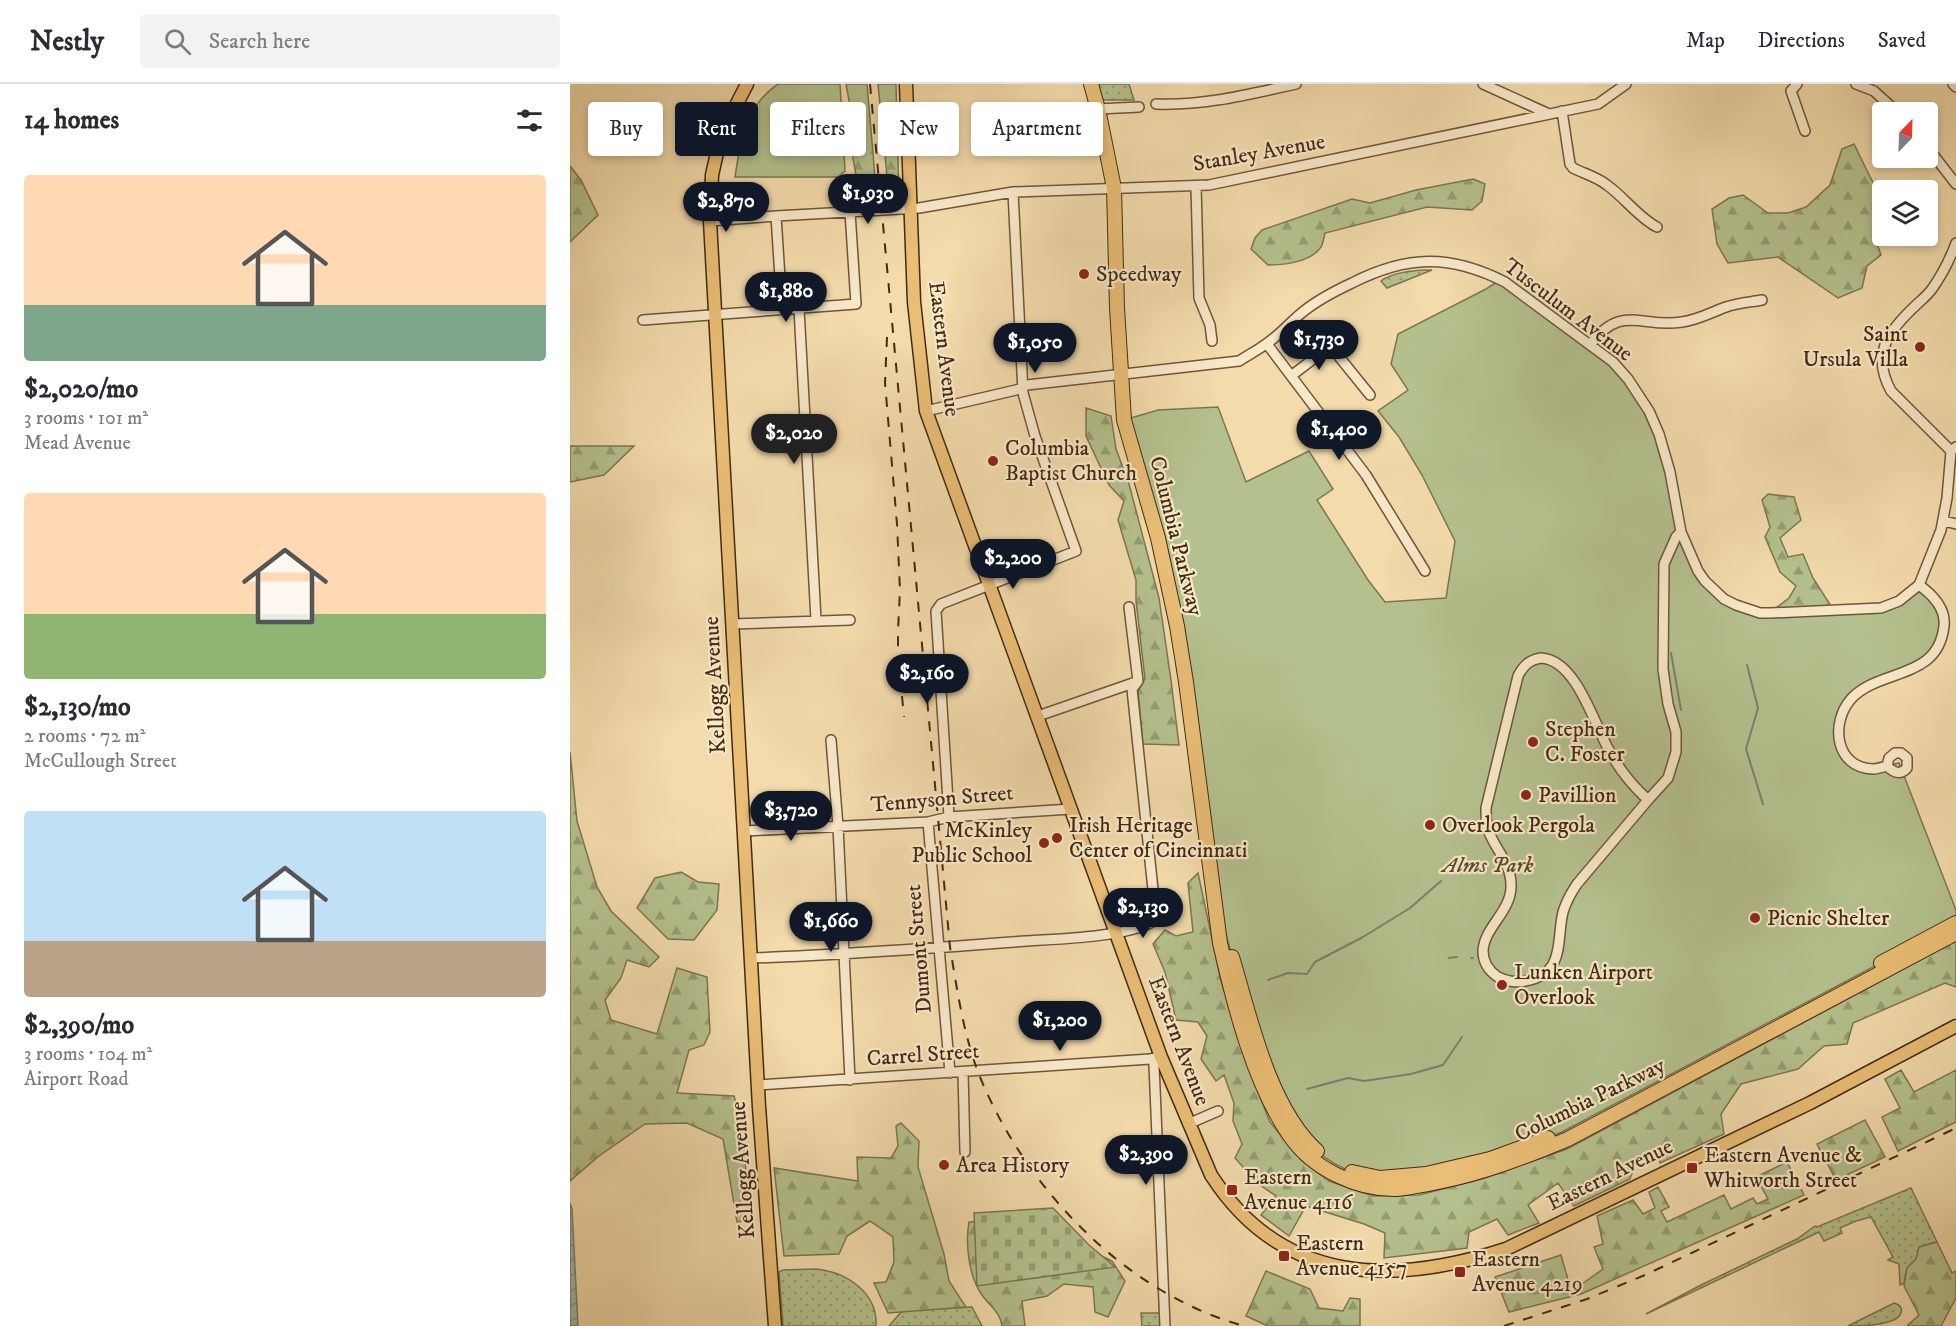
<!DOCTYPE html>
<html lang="en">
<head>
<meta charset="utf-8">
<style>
  body { margin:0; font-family:"IM FELL DW Pica",serif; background:#f2f2f3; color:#2b2b33; height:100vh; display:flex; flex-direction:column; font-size:22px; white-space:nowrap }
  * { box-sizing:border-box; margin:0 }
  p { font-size:20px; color:#7c7c81 }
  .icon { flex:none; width:33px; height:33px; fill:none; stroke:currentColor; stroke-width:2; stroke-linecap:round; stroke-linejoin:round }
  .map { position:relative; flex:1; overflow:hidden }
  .panel { display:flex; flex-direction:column; background:#fff; width:570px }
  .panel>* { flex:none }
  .guide { position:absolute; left:18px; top:18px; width:570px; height:54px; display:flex; gap:12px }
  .needle { width:39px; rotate:23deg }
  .tools { position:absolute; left:1302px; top:18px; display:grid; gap:12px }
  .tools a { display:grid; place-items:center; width:66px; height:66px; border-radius:6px; background:#fff; box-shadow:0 3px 9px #0003; font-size:30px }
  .price { position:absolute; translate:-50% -51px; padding:0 14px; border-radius:21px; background:#111827; color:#fff; font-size:20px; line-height:39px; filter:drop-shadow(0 2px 3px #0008) }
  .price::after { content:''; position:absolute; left:50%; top:36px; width:18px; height:14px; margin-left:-9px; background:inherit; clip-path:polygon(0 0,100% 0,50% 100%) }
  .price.current { background:#222; color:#fff }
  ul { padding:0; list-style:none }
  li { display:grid; align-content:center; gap:12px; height:318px; padding:0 24px }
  li span { display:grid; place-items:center; height:186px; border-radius:6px; color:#555 }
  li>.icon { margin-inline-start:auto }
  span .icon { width:108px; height:108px; fill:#fffc; stroke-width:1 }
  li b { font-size:26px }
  h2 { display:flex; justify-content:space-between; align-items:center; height:72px; padding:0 24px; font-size:26px }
  .tag { padding:0 21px; border-radius:6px; background:#fff; box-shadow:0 3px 9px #0003; font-size:21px; line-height:54px }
  .tag.current { background:#111827; color:#fff }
  header { display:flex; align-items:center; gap:36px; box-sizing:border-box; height:84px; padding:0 30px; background:#fff; border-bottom:2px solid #e1e1e2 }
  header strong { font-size:28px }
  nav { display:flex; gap:33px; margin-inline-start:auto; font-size:21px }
  .search { width:420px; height:54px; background:#f2f2f3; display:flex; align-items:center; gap:15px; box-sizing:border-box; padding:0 21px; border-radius:6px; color:#7c7c81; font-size:22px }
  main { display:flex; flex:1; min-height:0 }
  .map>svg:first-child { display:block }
</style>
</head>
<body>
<header>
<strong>Nestly</strong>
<div class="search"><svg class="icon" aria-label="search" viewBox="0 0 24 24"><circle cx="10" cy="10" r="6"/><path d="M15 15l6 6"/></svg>Search here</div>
<nav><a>Map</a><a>Directions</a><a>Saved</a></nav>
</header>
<main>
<section class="panel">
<h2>14 homes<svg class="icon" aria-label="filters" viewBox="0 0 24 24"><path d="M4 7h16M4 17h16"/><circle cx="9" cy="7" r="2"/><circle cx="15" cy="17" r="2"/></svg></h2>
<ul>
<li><span style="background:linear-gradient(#ffd9b3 70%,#7fa58c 0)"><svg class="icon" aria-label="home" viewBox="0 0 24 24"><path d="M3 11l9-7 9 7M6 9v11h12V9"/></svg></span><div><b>$2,020/mo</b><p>3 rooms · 101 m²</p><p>Mead Avenue</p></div></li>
<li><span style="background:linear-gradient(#ffd9b3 65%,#8fb573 0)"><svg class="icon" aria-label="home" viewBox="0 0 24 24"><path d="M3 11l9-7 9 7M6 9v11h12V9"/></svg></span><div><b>$2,130/mo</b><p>2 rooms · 72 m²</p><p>McCullough Street</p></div></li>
<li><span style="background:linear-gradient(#bfe0f5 70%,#b9a48a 0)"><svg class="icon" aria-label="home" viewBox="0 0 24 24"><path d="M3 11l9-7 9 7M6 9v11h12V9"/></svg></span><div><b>$2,390/mo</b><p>3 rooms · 104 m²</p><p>Airport Road</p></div></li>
</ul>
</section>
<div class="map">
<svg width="1386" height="1242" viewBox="0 0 1386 1242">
  <defs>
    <pattern id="grass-dots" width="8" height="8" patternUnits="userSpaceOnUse" patternTransform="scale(1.5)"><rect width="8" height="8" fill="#b4c18e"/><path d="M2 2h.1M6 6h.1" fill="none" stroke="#949d73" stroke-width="1.8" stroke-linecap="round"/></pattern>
    <pattern id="forest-firs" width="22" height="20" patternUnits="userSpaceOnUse" patternTransform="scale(1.5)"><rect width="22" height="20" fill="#b4c18e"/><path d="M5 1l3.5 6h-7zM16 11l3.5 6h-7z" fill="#949d73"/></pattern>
    <pattern id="cemetery-stones" width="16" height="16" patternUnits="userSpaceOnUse" patternTransform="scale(1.5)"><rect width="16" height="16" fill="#b4c18e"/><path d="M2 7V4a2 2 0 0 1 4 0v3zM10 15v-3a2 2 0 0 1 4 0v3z" fill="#949d73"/></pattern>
    <pattern id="water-waves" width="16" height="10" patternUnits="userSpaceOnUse" patternTransform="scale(1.5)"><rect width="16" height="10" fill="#9db9b1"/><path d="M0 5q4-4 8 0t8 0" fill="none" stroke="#82978f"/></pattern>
  </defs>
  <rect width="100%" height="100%" fill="#f3dbab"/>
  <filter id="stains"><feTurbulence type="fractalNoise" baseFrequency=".00333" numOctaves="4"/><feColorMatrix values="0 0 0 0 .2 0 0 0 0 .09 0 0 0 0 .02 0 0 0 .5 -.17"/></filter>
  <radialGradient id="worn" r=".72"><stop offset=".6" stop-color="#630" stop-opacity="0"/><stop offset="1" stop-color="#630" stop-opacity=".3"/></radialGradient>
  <path fill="url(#grass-dots)" stroke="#7c7651" stroke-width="1.5" d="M527,0H559L564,16H535L531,15Z
    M852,186H862L817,204L811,197C821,189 839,187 852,186Z
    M1341,1104L1367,1158L1355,1161L1346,1175L1337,1184L1334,1199L1330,1201L1329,1180L1318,1176L1323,1173L1301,1133L1286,1137L1270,1144L1272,1149L1254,1157L1249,1148L1076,1230L1131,1201L1227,1155L1245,1142L1247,1143Z
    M246,1185C277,1188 308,1209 306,1242H213L209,1188L213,1186Z
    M1324,1219C1328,1220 1333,1223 1331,1229C1327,1242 1290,1242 1278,1242Z
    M402,1223L412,1242H319L332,1227Z
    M571,1229H590L591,1242H572Z"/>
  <path fill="url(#forest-firs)" stroke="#7c7651" stroke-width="1.5" d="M276,0H297L307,116H290L278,44L281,27Z
    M308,0H326L329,115L319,112Z
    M1284,60L1309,111L1312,122V137L1303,148L1311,171L1297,182L1292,204L1268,214L1208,173L1158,179L1147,160L1142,125L1159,114L1173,111L1198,129H1218L1236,123L1260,101L1272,65Z
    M0,82L11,96L28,131L0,158Z
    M903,95L915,100L912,117L902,126L857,123L755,149C754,153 753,160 751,163C741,178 714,181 698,181L681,165L685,154L692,146L782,115L800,119L846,106Z
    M516,324L541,332L546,365L559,400L589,514L601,596L609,661L573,660L568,607L575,595L566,517V496L548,436L554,417L539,401L516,352Z
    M0,362H64L34,391L0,398Z
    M1198,410L1224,413L1231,436L1210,454L1218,473L1233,470L1243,494L1261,522L1206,524L1219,514L1226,502L1210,488L1195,453L1200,443L1192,416Z
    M0,668L7,737L27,803L41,827L89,873L79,883L57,876L51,894L35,916L41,936L87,950L107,884L137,893L140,948L134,961L119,966L107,1009L164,1012L172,1039L180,1136L167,1138L153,1055L117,1039L75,1040L29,1072L0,1097Z
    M111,788L128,798L149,800L147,826L124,856L98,855L67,824L85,794Z
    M628,789L651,897L680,988L700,1038L732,1077L759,1097L803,1112L849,1111L912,1095L997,1065L1386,857V903L1375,899L1283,939L1277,960L1254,962L1228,985L1171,1000L1151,1030L1154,1050L1090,1079L1088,1068L1067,1073L1060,1095L1004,1122L988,1099L958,1121L969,1139L938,1151L927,1135L899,1148L897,1164L814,1174L815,1149L794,1140L736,1122L719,1152L691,1131L706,1112L687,1099L665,1074L672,1060L663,1037L664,1019L654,991L646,997L631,975L637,952L628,938L606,936L595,888L583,860L595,846L606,852L623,848L618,799Z
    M1331,986L1344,1008L1386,986V1038L1328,1067L1312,1033L1330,1024L1315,995Z
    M1295,1036L1315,1073L1266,1096L1247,1060Z
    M331,1039L349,1057L348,1083L374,1170L379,1197L396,1223L318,1229L304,1199L316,1198L324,1178L323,1153L300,1137L277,1152L269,1170L214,1172L204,1084L288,1097L287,1073L321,1074L328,1062L326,1042Z
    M1217,1078L1234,1111L1011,1210L939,1228L925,1193L991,1171L999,1199L1012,1200L1033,1185L1024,1163L1033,1160L1027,1132L1063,1116L1073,1130L1085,1124L1079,1108L1088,1103L1099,1123L1091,1127L1097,1138L1154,1111L1161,1125L1183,1114L1187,1120L1198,1115L1186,1093Z
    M417,1137L510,1161L542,1177L555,1197L538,1233L525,1228L523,1203L494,1200L477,1212L452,1217L455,1242H432C431,1229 419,1221 412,1211C399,1193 395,1160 399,1138Z
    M1367,1158L1382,1189L1386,1187V1214L1371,1242H1337L1349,1231L1334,1202L1337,1184L1346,1175L1349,1163Z
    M696,1187L740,1205L749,1224L773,1227L780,1214L790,1215V1242H698L676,1232Z"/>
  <path fill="url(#cemetery-stones)" stroke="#7c7651" stroke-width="1.5" d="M483,1124L519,1161L545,1183L407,1202L404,1129Z"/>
  <path fill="#b4c18e" stroke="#7c7651" stroke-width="1.5" d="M208,0H270L275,87L268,93H165C170,58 176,21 208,0Z
    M930,196L1043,278L1089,350L1111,448L1135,497L1179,526L1311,524L1349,501L1363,512L1374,542L1359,574L1289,607L1268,641L1281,676L1303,685L1329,679L1386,826V839L992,1048L974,1055L856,1090L777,1086L765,1080L751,1071L728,1045L674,912L654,844L616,598L554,336L588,326L648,323L676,398L739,367L763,405L747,416L798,496L815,518L876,514L885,457L852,391L829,353L808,327L838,306L821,280L828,250L916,205Z"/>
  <path fill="url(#water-waves)" stroke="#798072" stroke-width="1.5" d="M0,1119L2,1125L8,1242H0Z"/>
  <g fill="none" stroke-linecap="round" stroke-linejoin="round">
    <path stroke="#798072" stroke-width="2" d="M1101,569L1111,626
      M1177,581L1188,624L1176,665L1193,720
      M879,874L887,873
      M901,874H903
      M698,896L718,889L737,890L745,878L793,853L840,824L871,797
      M737,1005L778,994L794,997L841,990L873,981L892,953"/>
    <g stroke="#6f563a" stroke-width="12">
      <path id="minor" d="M913,0L979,30
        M1227,0L1221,7L1235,47
        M1286,0L1304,7L1327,28
        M1383,0L1386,3
        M586,20C634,22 680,10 726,0
        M528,25L569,23
        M992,27L1000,80L1003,84C1015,90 1027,93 1037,101C1055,114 1069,134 1087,143
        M1358,64L1386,100
        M626,102L629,214L640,241L642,257
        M206,132L212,225
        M140,137L206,132L349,124L443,108L639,101L1028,20L1056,0
        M229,225L246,536
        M73,236L286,220L280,128
        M697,260L796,391L855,487
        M1020,261C1052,218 1073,245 1112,238C1128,236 1142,228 1156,223C1167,219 1181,218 1192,216
        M721,292L759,263L762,264L800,311
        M356,327L446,306L457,301L669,277C678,271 688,266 696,260C710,251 721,237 734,227C749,215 765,207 782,199C837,171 880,170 935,198L1043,278L1058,295L1079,327L1089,350L1100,388L1111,448L1128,487L1135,497L1154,515L1166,521L1190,529H1201L1311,524L1329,517L1349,501L1371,446L1377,414L1381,367L1386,363
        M1381,367L1321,307C1302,272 1316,250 1342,225C1349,218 1357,212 1362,205C1372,191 1380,175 1386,159
        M1374,437L1386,440
        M559,523L568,597
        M162,540L280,536
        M971,574C1007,576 1024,641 1040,668C1049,685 1064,703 1078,716L1007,800C1001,809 996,818 993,828C986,857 996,890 955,897C947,899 935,897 928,893C919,887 913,878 913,867C914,843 942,827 941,801C941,777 921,761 917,742C916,736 916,730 916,724L948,592C953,582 959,576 971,574Z
        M468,632L566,598
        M261,656L268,742L280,996
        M1325,669H1331L1337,674V684C1330,692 1323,688 1317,682L1319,674Z
        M1317,682C1313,683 1307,685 1303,685C1265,684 1260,639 1281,615C1309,584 1368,597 1374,542C1376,524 1363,511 1349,501
        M1078,716L1098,694L1106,668V648L1098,620L1093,585L1094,480L1106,453L1111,448
        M379,733L366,527L371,520L506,467L465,352L453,309L443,108
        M358,738L380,989
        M174,747L358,738L379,733L501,725
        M182,874C273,871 365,864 456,857C488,855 555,853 582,838L586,834L562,605L568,597
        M591,973L584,981L595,1242
        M393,988L395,1068
        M189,1001L580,975L591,973
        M618,1040L648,1027"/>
    </g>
    <g stroke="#432a14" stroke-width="15">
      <path id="major" d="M177,0L151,51L142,91L140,137L189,1023L205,1242
        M336,0L344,218L356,327L591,973L641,1091C712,1201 822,1202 936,1165L1240,1019L1386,942"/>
    </g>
    <g stroke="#432a14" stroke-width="16">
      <path id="highway" d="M521,0L528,25L544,104L547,224L554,336L588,454L607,542L616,598L650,859C664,921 684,1000 720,1052C743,1085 787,1106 827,1105C840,1104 854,1101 868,1098C913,1089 955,1073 998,1055L1386,849
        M662,873C680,933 699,1024 747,1067
        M1311,879L1386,839
        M782,1088L810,1094L856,1090L920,1075L978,1054"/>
    </g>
    <use href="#minor" stroke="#f7e8c8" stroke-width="9"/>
    <use href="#major" stroke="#eabe76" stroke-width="12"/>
    <use href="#highway" stroke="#eabe76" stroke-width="14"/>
    <path stroke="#432a14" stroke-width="2" stroke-dasharray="10 10" stroke-linecap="butt" d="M300,0L380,863C387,905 393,948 408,988C453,1102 554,1209 674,1242
      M317,253L315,299L327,440L330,506L328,547V571L334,633
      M934,1242L1017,1215L1075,1191L1386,1044"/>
  </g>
  <g fill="#8f2418" stroke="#f7e8c8" stroke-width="2">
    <circle cx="514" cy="190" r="6"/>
    <circle cx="1350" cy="263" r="6"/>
    <circle cx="423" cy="377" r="6"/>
    <circle cx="963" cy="658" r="6"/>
    <circle cx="956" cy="711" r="6"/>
    <circle cx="860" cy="741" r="6"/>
    <circle cx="487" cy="754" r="6"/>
    <circle cx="474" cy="759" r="6"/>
    <circle cx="1185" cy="834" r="6"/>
    <circle cx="932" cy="901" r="6"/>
    <circle cx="374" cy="1081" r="6"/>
    <rect x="1116" y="1078" width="12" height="12" rx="3"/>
    <rect x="656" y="1100" width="12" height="12" rx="3"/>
    <rect x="708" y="1166" width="12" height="12" rx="3"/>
    <rect x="884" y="1182" width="12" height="12" rx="3"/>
  </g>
  <g text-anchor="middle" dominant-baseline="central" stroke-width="4.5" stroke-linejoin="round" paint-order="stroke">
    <g font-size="22" fill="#432a14" stroke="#f7e8c8">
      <text transform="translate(689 69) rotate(-10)">Stanley Avenue</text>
      <text transform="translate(998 226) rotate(37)">Tusculum Avenue</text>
      <text transform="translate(374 265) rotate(83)">Eastern Avenue</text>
      <text transform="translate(606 452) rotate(76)">Columbia Parkway</text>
      <text transform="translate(145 601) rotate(-93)">Kellogg Avenue</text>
      <text transform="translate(372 715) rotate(-5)">Tennyson Street</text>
      <text transform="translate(349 865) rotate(-95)">Dumont Street</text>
      <text transform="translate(609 957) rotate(69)">Eastern Avenue</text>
      <text transform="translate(353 971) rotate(-4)">Carrel Street</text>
      <text transform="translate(1020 1016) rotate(-26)">Columbia Parkway</text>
      <text transform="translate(173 1086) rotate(-94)">Kellogg Avenue</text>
      <text transform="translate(1040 1091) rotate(-26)">Eastern Avenue</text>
    </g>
    <g font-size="22" fill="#432a14" stroke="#f7e8c8" text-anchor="start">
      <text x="526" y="190">Speedway</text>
      <text x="1338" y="250" text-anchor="end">Saint<tspan x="1338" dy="25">Ursula Villa</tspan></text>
      <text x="435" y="364">Columbia<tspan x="435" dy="25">Baptist Church</tspan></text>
      <text x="975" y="645">Stephen<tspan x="975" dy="25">C. Foster</tspan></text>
      <text x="968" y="711">Pavillion</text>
      <text x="499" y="741">Irish Heritage<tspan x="499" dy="25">Center of Cincinnati</tspan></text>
      <text x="872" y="741">Overlook Pergola</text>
      <text x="462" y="746" text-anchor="end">McKinley<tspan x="462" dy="25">Public School</tspan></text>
      <text x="1197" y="834">Picnic Shelter</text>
      <text x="944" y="888">Lunken Airport<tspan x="944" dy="25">Overlook</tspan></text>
      <text x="1134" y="1071">Eastern Avenue &amp;<tspan x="1134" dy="25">Whitworth Street</tspan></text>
      <text x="386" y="1081">Area History</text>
      <text x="674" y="1093">Eastern<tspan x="674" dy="25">Avenue 4116</tspan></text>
      <text x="726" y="1159">Eastern<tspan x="726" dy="25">Avenue 4157</tspan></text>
      <text x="902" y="1175">Eastern<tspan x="902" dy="25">Avenue 4219</tspan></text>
    </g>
    <g font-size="22" font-style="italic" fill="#5a482c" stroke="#f7e8c8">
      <text x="918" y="781">Alms Park</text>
    </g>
  </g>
  <rect width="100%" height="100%" filter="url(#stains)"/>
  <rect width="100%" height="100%" fill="url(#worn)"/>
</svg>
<div class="tools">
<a><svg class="needle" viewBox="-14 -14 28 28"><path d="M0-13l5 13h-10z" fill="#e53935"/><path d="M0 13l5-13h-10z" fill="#7c7c81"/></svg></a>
<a><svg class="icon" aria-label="layers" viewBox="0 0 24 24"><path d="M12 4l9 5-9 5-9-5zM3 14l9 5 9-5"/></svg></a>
</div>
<b class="price" style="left:298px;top:141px">$1,930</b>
<b class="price" style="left:156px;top:149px">$2,870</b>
<b class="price" style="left:216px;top:239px">$1,880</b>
<b class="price" style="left:749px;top:287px">$1,730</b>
<b class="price" style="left:465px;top:290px">$1,050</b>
<b class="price" style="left:769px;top:377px">$1,400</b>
<b class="price current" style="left:224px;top:381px">$2,020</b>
<b class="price" style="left:443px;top:506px">$2,200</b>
<b class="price" style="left:357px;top:621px">$2,160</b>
<b class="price" style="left:221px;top:758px">$3,720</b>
<b class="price" style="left:573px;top:855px">$2,130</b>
<b class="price" style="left:261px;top:869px">$1,660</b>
<b class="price" style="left:490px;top:968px">$1,200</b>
<b class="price" style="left:576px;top:1102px">$2,390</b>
<div class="guide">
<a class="tag">Buy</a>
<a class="tag current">Rent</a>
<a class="tag">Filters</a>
<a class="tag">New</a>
<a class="tag">Apartment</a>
</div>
</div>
</main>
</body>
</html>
